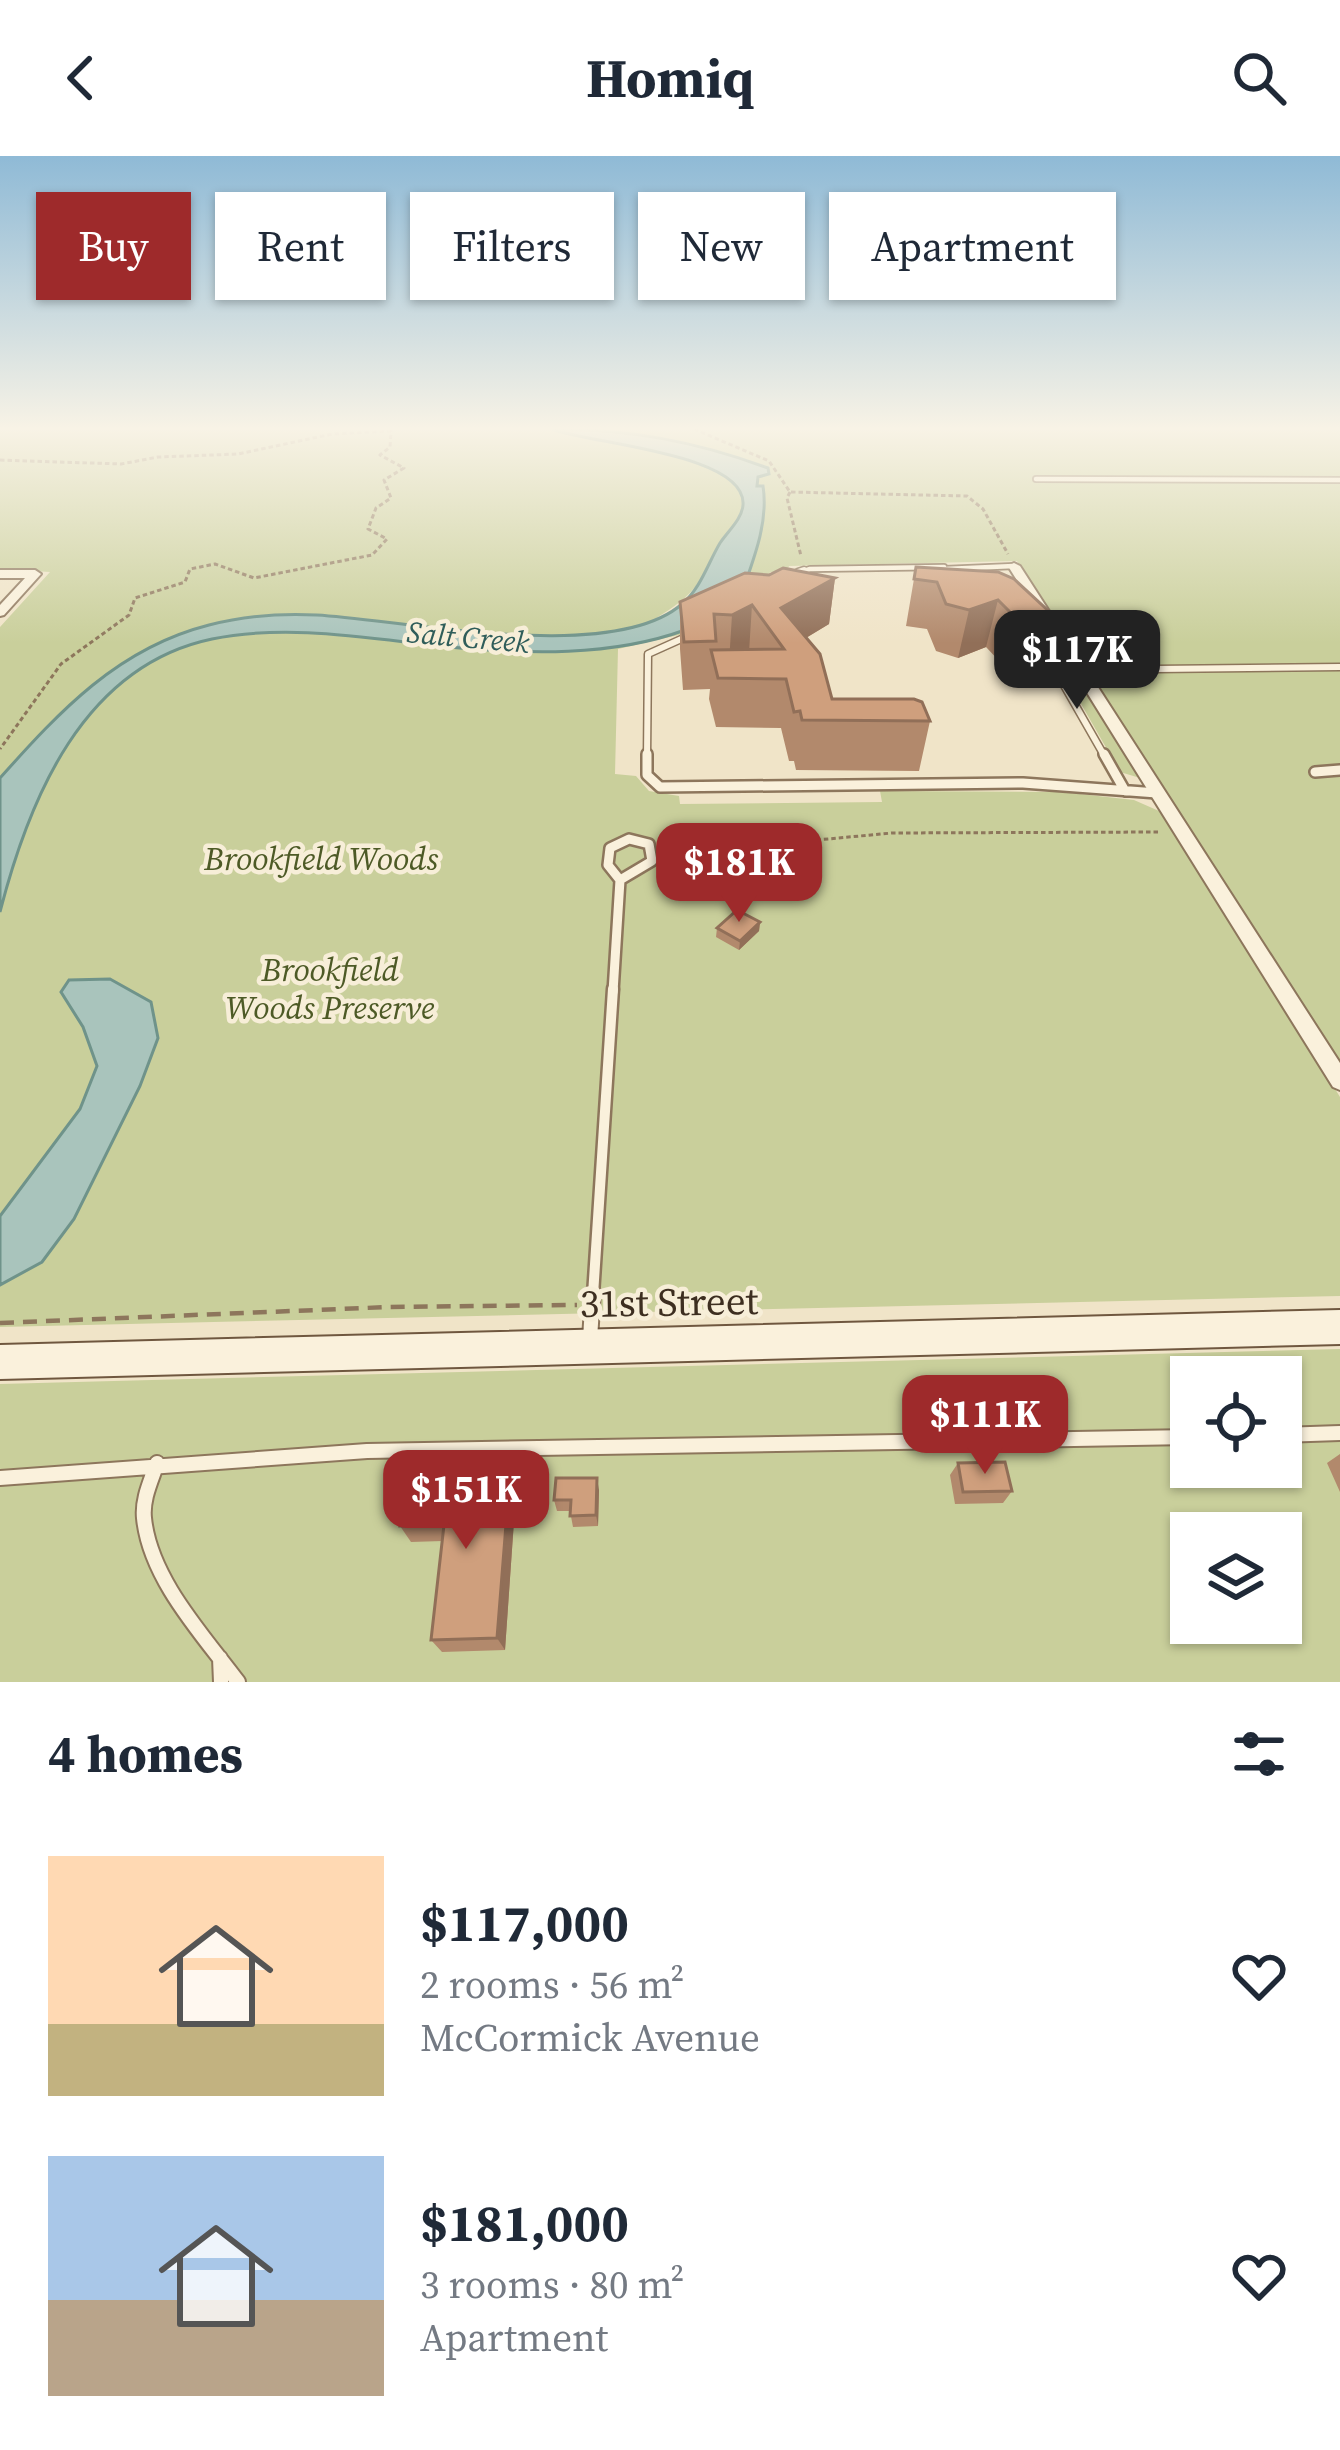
<!DOCTYPE html>
<html lang="en">
<head>
<meta charset="utf-8">
<style>
  body { margin:0; font-family:"Source Serif 4",serif; background:#f2f2f3; color:#1f2937; height:100vh; display:flex; flex-direction:column; font-size:45px; white-space:nowrap }
  * { box-sizing:border-box; margin:0 }
  p { font-size:39px; color:#747a83 }
  .icon { flex:none; width:66px; height:66px; fill:none; stroke:currentColor; stroke-width:2; stroke-linecap:round; stroke-linejoin:round }
  .map { position:relative; height:1526px; overflow:hidden }
  .sheet { display:flex; flex-direction:column; background:#fff; flex:1 }
  .sheet>* { flex:none }
  .top-card { position:absolute; left:36px; top:36px; width:1269px; height:108px; display:flex; gap:24px }
  .controls { position:absolute; left:1170px; top:1200px; display:grid; gap:24px }
  .controls a { display:grid; place-items:center; width:132px; height:132px; border-radius:0px; background:#fff; box-shadow:0 3px 9px #0004; font-size:60px }
  .price { position:absolute; translate:-50% -102px; padding:0 27px; border-radius:24px; background:#9e2a2b; color:#fff; font-size:39px; line-height:78px; filter:drop-shadow(0 3px 6px #0008) }
  .price::after { content:''; position:absolute; left:50%; top:72px; width:36px; height:27px; margin-left:-18px; background:inherit; clip-path:polygon(0 0,100% 0,50% 100%) }
  .price.active { background:#222; color:#fff }
  ul { padding:0; list-style:none }
  li { display:flex; align-items:center; gap:36px; height:300px; padding:0 48px }
  li span { display:grid; place-items:center; flex:none; width:336px; height:240px; border-radius:0px; color:#555 }
  li>.icon { margin-inline-start:auto }
  span .icon { width:144px; height:144px; fill:#fffc; stroke-width:1 }
  li b { font-size:51px }
  h2 { display:flex; justify-content:space-between; align-items:center; height:144px; padding:0 48px; font-size:51px }
  .tag { padding:0 42px; border-radius:0px; background:#fff; box-shadow:0 3px 9px #0004; font-size:42px; line-height:108px }
  .tag.active { background:#9e2a2b; color:#fff }
  header { display:flex; justify-content:space-between; align-items:center; height:156px; padding:0 48px; background:#fff; font-size:54px; font-weight:700 }
  .map>svg:first-child { display:block }
</style>
</head>
<body>
<header><svg class="icon" aria-label="back" viewBox="0 0 24 24"><path d="M15 5l-7 7 7 7"/></svg>Homiq<svg class="icon" aria-label="search" viewBox="0 0 24 24"><circle cx="10" cy="10" r="6"/><path d="M15 15l6 6"/></svg></header>
<div class="map">
<svg width="1340" height="1526" viewBox="0 0 1340 1526">
  <rect width="100%" height="100%" fill="#f0e4c8"/>
  <path fill="#c9cf9b" fill-rule="evenodd" d="M0,273H1340V908L1017,405L789,410L787,416H770L766,432L687,477L618,493L615,618L636,620L649,635L679,640L680,648L882,646L880,635L1062,636L1134,644L1159,655L1206,721L1340,941V1140L0,1171V471L50,416L0,413ZM710,408L686,474L618,488C655,457 686,455 710,408Z
    M961,413H986L1019,427L1140,622L1120,616L1032,462Z
    M1340,1193V1526H0V1228ZM1191,1221H1281V1311H1191ZM1191,1377H1281V1467H1191Z"/>
  <path fill="#a9c4bc" stroke="#6f938a" stroke-width="3" d="M552,273C628,273 695,285 768,312L769,318L758,321L757,330H763C769,368 752,407 740,442C722,452 704,467 685,474C611,501 526,498 449,491C372,483 289,467 212,483C83,510 29,643 0,756V622C60,555 118,492 209,469C244,460 280,457 317,459C404,464 612,509 682,448C701,432 708,407 720,387C728,375 742,363 743,349C747,297 589,288 552,273Z
    M110,823L151,846L158,882L140,930L74,1063L42,1106L0,1129V1060L80,953L97,910L83,871L61,836L69,824Z"/>
  <g fill="none" stroke-linecap="round" stroke-linejoin="round">
    <g stroke="#8d765c" stroke-width="8">
      <path id="service-far4" d="M1036,323L1340,324
        M945,413L1014,410
        M798,417L810,413L944,411"/>
    </g>
    <g stroke="#8d765c" stroke-width="9">
      <path id="service-far3" d="M795,426L798,416L804,414
        M1041,489L1105,601
        M1156,513L1340,511
        M647,601L648,498L688,480"/>
    </g>
    <g stroke="#8d765c" stroke-width="14">
      <path id="service-far2" d="M647,598V619L660,631L1023,627L1157,637
        M1104,598L1125,635
        M1315,616L1340,614
        M629,683L649,688L652,705L620,724L608,709L610,692Z
        M613,836L620,724"/>
    </g>
    <g stroke="#8d765c" stroke-width="15">
      <path id="service-far1" d="M593,1139L613,833"/>
    </g>
    <g stroke="#8d765c" stroke-width="18">
      <path id="service" d="M590,1183L593,1136
        M1281,1279L1340,1277
        M157,1307C151,1325 142,1343 144,1362C150,1423 203,1479 238,1526
        M0,1322L367,1295L1191,1281
        M220,1502L221,1526"/>
    </g>
    <g stroke="#8d765c" stroke-width="4">
      <path id="minor" d="M1014,407L1020,410L1340,907V934L1333,931L1008,410Z
        M0,414H35L41,418L4,459L0,460V449L25,422H0Z"/>
    </g>
    <g stroke="#6f573f" stroke-width="4">
      <path id="secondary" d="M1340,1154V1188L0,1223V1189Z"/>
    </g>
    <path stroke="#8d765c" stroke-width="3" stroke-dasharray="4.5 3" stroke-linecap="butt" d="M694,273L769,305L790,336L967,340L983,353L1008,398
      M0,304L121,308L158,301L238,298L332,278L391,275L390,291L380,299L404,312L384,324L391,342L376,352L368,373L387,383L372,399L254,422L215,408L190,413L185,426L135,442L129,459L61,508L0,593
      M790,336L787,342L801,400
      M1105,521L1142,513
      M667,698L892,677L1160,676"/>
    <path stroke="#8d765c" stroke-width="4.5" stroke-dasharray="14 9" stroke-linecap="butt" d="M0,1167L389,1151L577,1149"/>
    <use href="#service-far4" stroke="#faf1dc" stroke-width="4.5"/>
    <use href="#service-far3" stroke="#faf1dc" stroke-width="6"/>
    <use href="#service-far2" stroke="#faf1dc" stroke-width="9"/>
    <use href="#service-far1" stroke="#faf1dc" stroke-width="10"/>
    <use href="#service" stroke="#faf1dc" stroke-width="14"/>
    <use href="#minor" fill="#faf1dc" fill-rule="evenodd"/>
    <use href="#secondary" fill="#faf1dc" fill-rule="evenodd"/>
  </g>
  <path fill="#b2896c" d="M916,411L1055,461L1041,508H1002L986,491L958,502L936,495L927,473L906,470Z
    M769,419L835,422L829,468L806,482L832,543L930,565L919,615L796,614L794,605H789L781,572L716,571L709,543L710,533L683,534L680,493V446Z
    M760,766L759,775L739,794L716,781L717,772Z
    M1340,1298V1336L1327,1307Z
    M958,1307L1012,1335L1003,1347L955,1348L950,1319Z
    M599,1334L598,1370L573,1371L570,1355H557L554,1344Z
    M516,1336L505,1494L442,1496L431,1484L442,1385L411,1386L400,1370Z"/>
  <path fill="#916f58" d="M835,422L829,468L784,495L781,452Z
    M998,444L986,491L958,502L969,454Z
    M752,449L749,496L729,507L732,459Z
    M760,766L759,775L739,794L740,785Z
    M510,1318L516,1336L505,1494L497,1482Z
    M597,1322L599,1334L598,1370L596,1359Z"/>
  <path fill="#cf9f7d" stroke="#916f58" stroke-width="3" d="M916,411L998,416L1014,423L1055,461H1015L998,444L969,454L946,448L937,426L914,423Z
    M783,412L835,422L781,452L820,498L832,543H914L922,546L930,565L802,564L800,555L794,556L786,523L718,522L711,494L784,493L752,449L732,459L714,458L716,485L684,486L680,446L745,417L769,419Z
    M737,754L760,766L740,785L717,772Z
    M1005,1306L1012,1335L963,1336L958,1307Z
    M510,1318L497,1482L431,1484L444,1369L400,1370L404,1341L434,1340L437,1321Z
    M556,1322H597L596,1359L570,1360L571,1344H554Z"/>
  <linearGradient id="sky" x2="0" y2="1"><stop stop-color="#8fbad6"/><stop offset="0.56" stop-color="#f8f3e6"/><stop offset="1" stop-color="#f8f3e6" stop-opacity="0"/></linearGradient>
  <rect width="1340" height="487" fill="url(#sky)"/>
  <g text-anchor="middle" dominant-baseline="central" stroke-width="9" stroke-linejoin="round" paint-order="stroke">
    <g font-size="30" font-style="italic" fill="#2f5d5a" stroke="#f7eed8">
      <text transform="translate(468 481) rotate(5)">Salt Creek</text>
    </g>
    <g font-size="33" font-style="italic" fill="#4d5a26" stroke="#f7eed8">
      <text x="321" y="702">Brookfield Woods</text>
      <text x="330" y="813">Brookfield<tspan x="330" dy="38">Woods Preserve</tspan></text>
    </g>
    <g font-size="39" fill="#3d2e20" stroke="#f7eed8">
      <text transform="translate(669 1146) rotate(-1)">31st Street</text>
    </g>
  </g>
</svg>
<div class="controls">
<a><svg class="icon" aria-label="locate" viewBox="0 0 24 24"><circle cx="12" cy="12" r="6"/><path d="M12 2v4M12 18v4M2 12h4M18 12h4"/></svg></a>
<a><svg class="icon" aria-label="layers" viewBox="0 0 24 24"><path d="M12 4l9 5-9 5-9-5zM3 14l9 5 9-5"/></svg></a>
</div>
<b class="price active" style="left:1077px;top:556px">$117K</b>
<b class="price" style="left:739px;top:769px">$181K</b>
<b class="price" style="left:985px;top:1321px">$111K</b>
<b class="price" style="left:466px;top:1396px">$151K</b>
<div class="top-card">
<a class="tag active">Buy</a>
<a class="tag">Rent</a>
<a class="tag">Filters</a>
<a class="tag">New</a>
<a class="tag">Apartment</a>
</div>
</div>
<section class="sheet">
<h2>4 homes<svg class="icon" aria-label="filters" viewBox="0 0 24 24"><path d="M4 7h16M4 17h16"/><circle cx="9" cy="7" r="2"/><circle cx="15" cy="17" r="2"/></svg></h2>
<ul>
<li><span style="background:linear-gradient(#ffd9b3 70%,#c2b280 0)"><svg class="icon" aria-label="home" viewBox="0 0 24 24"><path d="M3 11l9-7 9 7M6 9v11h12V9"/></svg></span><div><b>$117,000</b><p>2 rooms · 56 m²</p><p>McCormick Avenue</p></div><svg class="icon" aria-label="heart" viewBox="0 0 24 24"><path d="M12 20l-8-8c-3-5 5-10 8-4 3-6 11-1 8 4z"/></svg></li>
<li><span style="background:linear-gradient(#a9c7e8 60%,#b9a48a 0)"><svg class="icon" aria-label="home" viewBox="0 0 24 24"><path d="M3 11l9-7 9 7M6 9v11h12V9"/></svg></span><div><b>$181,000</b><p>3 rooms · 80 m²</p><p>Apartment</p></div><svg class="icon" aria-label="heart" viewBox="0 0 24 24"><path d="M12 20l-8-8c-3-5 5-10 8-4 3-6 11-1 8 4z"/></svg></li>
</ul>
</section>
</body>
</html>
